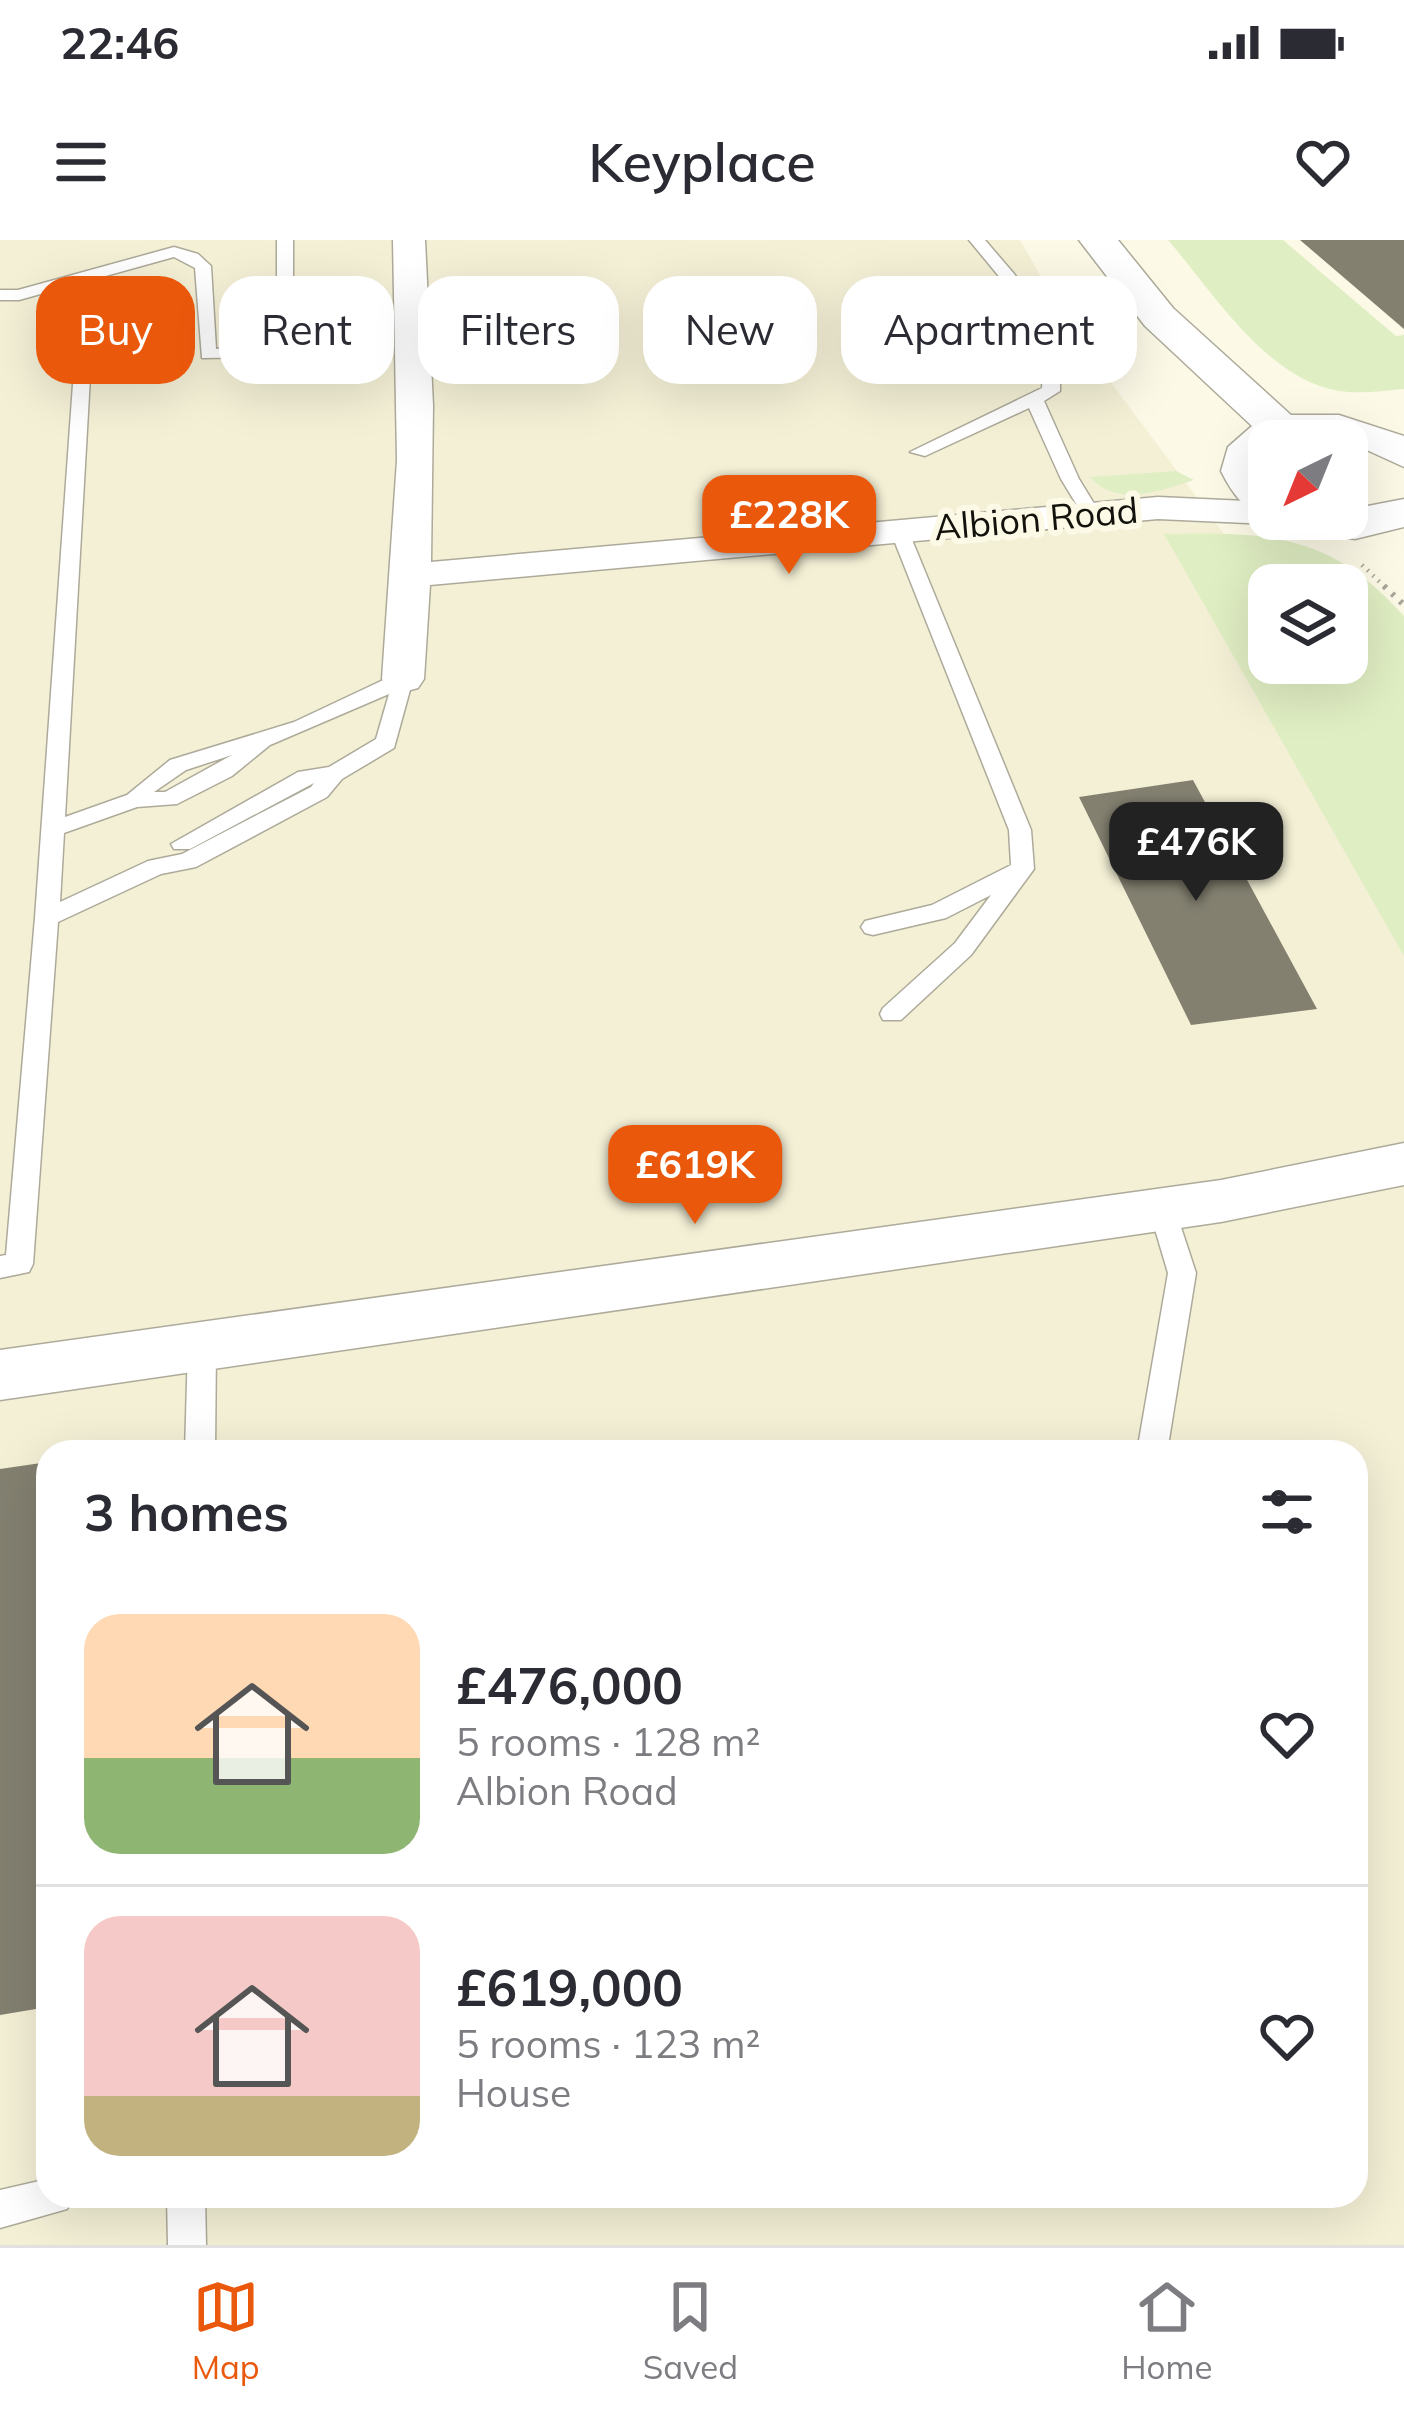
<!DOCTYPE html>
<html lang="en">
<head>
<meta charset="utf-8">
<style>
  body { margin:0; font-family:Mulish,sans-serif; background:#f2f2f3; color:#2b2b33; height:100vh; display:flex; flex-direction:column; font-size:45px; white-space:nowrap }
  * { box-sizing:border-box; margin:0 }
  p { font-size:39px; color:#7c7c81 }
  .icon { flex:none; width:66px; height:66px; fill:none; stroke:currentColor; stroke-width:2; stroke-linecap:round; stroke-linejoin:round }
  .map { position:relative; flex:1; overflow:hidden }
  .panel { position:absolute; left:36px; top:1200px; width:1332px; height:768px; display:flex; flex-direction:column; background:#fff; border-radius:36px; box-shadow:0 12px 48px #0002 }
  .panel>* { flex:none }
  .guide { position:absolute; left:36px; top:36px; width:1332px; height:108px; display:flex; gap:24px }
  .needle { width:78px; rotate:223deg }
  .fabs { position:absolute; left:1248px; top:180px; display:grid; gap:24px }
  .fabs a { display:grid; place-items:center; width:120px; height:120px; border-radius:24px; background:#fff; box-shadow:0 12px 48px #0002; font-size:60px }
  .price { position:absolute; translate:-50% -102px; padding:0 27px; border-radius:24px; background:#ea580c; color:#fff; font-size:39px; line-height:78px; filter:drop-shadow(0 3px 6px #0008) }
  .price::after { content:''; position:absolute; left:50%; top:72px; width:36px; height:27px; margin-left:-18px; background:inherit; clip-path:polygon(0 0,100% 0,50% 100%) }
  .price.active { background:#222; color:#fff }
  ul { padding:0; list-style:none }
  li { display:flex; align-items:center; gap:36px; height:300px; padding:0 48px }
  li+li { border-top:3px solid #e1e1e2 }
  li span { display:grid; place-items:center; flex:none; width:336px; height:240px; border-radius:36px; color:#555 }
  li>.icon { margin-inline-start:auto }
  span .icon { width:144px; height:144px; fill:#fffc; stroke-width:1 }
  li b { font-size:51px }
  h2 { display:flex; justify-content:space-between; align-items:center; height:144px; padding:0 48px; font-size:51px }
  .tag { padding:0 42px; border-radius:36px; background:#fff; box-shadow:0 12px 48px #0002; font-size:42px; line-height:108px }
  .tag.active { background:#ea580c; color:#fff }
  .status { display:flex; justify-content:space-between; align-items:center; height:84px; padding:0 60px; background:#fff; direction:ltr }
  .status svg { height:33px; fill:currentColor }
  header { display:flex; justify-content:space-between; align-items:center; height:156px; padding:0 48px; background:#fff; font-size:54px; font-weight:600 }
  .dock { display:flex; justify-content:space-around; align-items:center; height:168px; border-top:3px solid #e1e1e2; background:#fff; font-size:33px; color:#7c7c81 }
  .dock a { display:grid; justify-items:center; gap:6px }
  .dock .active { color:#ea580c }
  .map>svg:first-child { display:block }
</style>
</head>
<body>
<div class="status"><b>22:46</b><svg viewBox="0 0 49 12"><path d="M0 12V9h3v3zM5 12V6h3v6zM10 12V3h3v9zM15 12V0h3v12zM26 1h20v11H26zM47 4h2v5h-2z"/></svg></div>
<header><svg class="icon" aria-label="menu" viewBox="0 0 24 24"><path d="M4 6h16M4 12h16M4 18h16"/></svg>Keyplace<svg class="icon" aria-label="heart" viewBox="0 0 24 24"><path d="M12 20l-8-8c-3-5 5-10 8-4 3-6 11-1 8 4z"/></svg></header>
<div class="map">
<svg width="1404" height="2005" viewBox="0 0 1404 2005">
  <rect width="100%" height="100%" fill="#fcf9e7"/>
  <path fill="#f4f0d6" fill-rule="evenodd" d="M0,0H1020L1071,89L1269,354V423L1404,535V2005H0ZM48,1212H1356V1956H48Z"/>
  <path fill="#e0eec3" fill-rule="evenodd" d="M1168,0H1283L1396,96L1404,95V149C1383,151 1360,154 1339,151C1266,139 1213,52 1168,0Z
    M1176,231L1194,240C1159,251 1117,268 1090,237Z
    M1164,294C1269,292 1330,293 1404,376V716ZM1269,345H1347V423H1269Z"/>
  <path fill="#838070" d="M1300,0H1404V89Z
    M1193,540L1317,769L1191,785L1079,557Z
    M48,1222V1767L0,1775V1229Z"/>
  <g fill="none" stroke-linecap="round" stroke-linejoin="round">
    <g stroke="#adaa9a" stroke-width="3">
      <path id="lane" d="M277,0H293V106L271,117L202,118L195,28L174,17L19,60H0V50H18L174,7L198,14L211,26L216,109L277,103Z
        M969,0H985L1015,35L1060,106V151L1044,161L1079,239L1101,275L1099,279L1083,275L1061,239L1029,168L925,216L910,212L1042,148L1044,106L1002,40Z
        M84,97L92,102L65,577L127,555L170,520L294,482L396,434L403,433L413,439L394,508L342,539L327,557L196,627L161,634L58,682L33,1024L29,1032L0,1038V1016L6,1015L35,678L76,102ZM389,454L376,499L329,527L298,532L171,604L174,609H190L314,543L311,547L182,614L148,621L60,662L64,593L137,567L177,564L232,536L270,505ZM232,515L165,552H154L186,530Z
        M899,284L908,290L1031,590L1034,629L971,715L901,780H883L880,774L883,768L955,703L991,655L946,678L873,695L865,693L861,687L865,681L932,665L1011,625L1009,590L890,290Z
        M1162,958L1171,961L1175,969L1196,1033L1167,1212H1137L1168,1033L1149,969L1153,961Z
        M202,1094L212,1097L216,1106L215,1212H185L188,1106L192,1097Z
        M48,1939V1956H73L67,1969L0,1988V1950Z
        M167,1956H205L206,2005H168Z"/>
    </g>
    <g stroke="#adaa9a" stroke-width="3">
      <path id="street" d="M393,0H425L433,165L431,322L1158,257L1269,262V279H1284L1269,284L1158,279L430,345L424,439L418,448L403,452L388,448L382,439L397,220Z
        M1404,903V945L1221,982L0,1160V1110L1221,940Z"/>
    </g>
    <g stroke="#adaa9a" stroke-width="3">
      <path id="secondary" d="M1079,0H1118L1173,68L1291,175H1339L1404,196V227L1347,201H1269L1265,218L1269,277C1244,271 1232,253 1221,231L1228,207L1252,186L1145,86Z
        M1404,259V287L1355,299L1293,289L1286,279H1347V270Z"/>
    </g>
    <path stroke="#a8a698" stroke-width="4.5" stroke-dasharray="1.5 6" stroke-linecap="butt" d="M1362,325L1387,349"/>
    <path stroke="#a8a698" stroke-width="6" stroke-dasharray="3 8" stroke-linecap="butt" d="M1384,346L1404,365"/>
    <use href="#lane" fill="#fff" fill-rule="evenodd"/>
    <use href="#street" fill="#fff" fill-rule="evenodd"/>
    <use href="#secondary" fill="#fff" fill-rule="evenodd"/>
  </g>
  <g text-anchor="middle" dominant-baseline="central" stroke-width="12" stroke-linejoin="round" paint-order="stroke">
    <g font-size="36" fill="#12110b" stroke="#fcf9e7">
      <text transform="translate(1036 278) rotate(-5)">Albion Road</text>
    </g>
  </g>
</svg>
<div class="fabs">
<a><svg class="needle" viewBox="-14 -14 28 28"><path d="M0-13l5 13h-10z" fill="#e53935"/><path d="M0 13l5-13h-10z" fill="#7c7c81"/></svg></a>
<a><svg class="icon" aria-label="layers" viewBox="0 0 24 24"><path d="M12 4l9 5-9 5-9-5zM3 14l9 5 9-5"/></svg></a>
</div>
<b class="price" style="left:789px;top:337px">£228K</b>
<b class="price active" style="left:1196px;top:664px">£476K</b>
<b class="price" style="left:695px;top:987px">£619K</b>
<div class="guide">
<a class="tag active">Buy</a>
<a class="tag">Rent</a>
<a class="tag">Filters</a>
<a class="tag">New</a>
<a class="tag">Apartment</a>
</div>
<section class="panel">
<h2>3 homes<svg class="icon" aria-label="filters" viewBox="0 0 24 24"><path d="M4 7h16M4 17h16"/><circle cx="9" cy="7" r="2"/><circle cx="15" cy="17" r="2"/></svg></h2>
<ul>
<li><span style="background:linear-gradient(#ffd9b3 60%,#8fb573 0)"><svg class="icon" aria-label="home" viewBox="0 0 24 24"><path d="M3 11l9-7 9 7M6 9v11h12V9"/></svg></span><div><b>£476,000</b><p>5 rooms · 128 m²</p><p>Albion Road</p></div><svg class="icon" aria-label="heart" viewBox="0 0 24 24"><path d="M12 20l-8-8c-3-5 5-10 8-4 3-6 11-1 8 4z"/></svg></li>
<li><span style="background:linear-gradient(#f6c9c9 75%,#c2b280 0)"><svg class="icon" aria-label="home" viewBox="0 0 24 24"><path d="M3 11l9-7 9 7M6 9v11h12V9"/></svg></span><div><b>£619,000</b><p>5 rooms · 123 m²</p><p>House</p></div><svg class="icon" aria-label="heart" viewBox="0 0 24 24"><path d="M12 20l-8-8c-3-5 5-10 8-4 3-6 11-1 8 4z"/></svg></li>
</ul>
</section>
</div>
<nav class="dock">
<a class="active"><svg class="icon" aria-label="map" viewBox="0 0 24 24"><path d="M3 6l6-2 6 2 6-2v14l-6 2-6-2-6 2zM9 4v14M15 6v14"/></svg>Map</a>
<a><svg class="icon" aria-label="saved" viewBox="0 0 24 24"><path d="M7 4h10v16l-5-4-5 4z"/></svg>Saved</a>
<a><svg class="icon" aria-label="home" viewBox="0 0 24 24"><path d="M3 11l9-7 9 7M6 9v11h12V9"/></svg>Home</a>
</nav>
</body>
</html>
